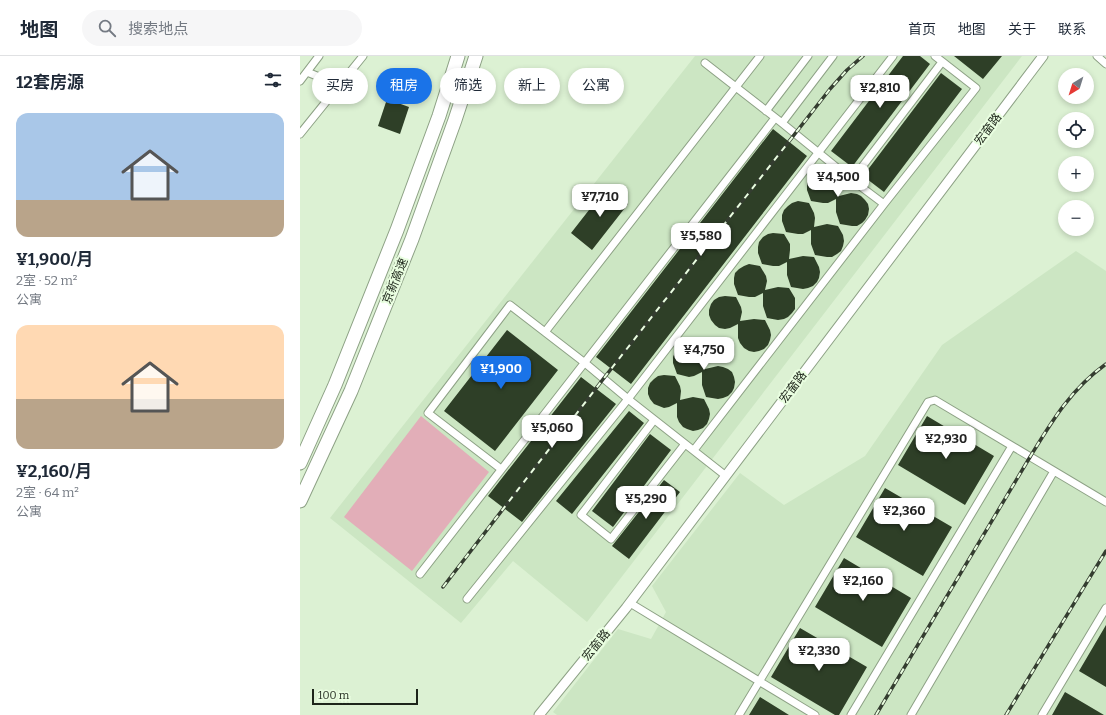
<!DOCTYPE html>
<html lang="zh">
<head>
<meta charset="utf-8">
<style>
  body { margin:0; font-family:Bitter,"Noto Sans SC",serif; background:#f6f6f7; color:#1f2937; height:100vh; display:flex; flex-direction:column; font-size:15px; white-space:nowrap }
  * { box-sizing:border-box; margin:0 }
  p { font-size:13px; color:#747a83 }
  .icon { flex:none; width:22px; height:22px; fill:none; stroke:currentColor; stroke-width:2; stroke-linecap:round; stroke-linejoin:round }
  .map { position:relative; flex:1; overflow:hidden }
  .sheet { display:flex; flex-direction:column; background:#fff; width:300px }
  .sheet>* { flex:none }
  .guide { position:absolute; left:12px; top:12px; width:380px; height:36px; display:flex; gap:8px }
  .needle { width:26px; rotate:218deg }
  .buttons { position:absolute; left:758px; top:12px; display:grid; gap:8px }
  .buttons a { display:grid; place-items:center; width:36px; height:36px; border-radius:50%; background:#fff; box-shadow:0 2px 6px #0003; font-size:20px }
  .scale { position:absolute; left:12px; bottom:10px; width:106px; box-sizing:border-box; padding-left:4px; border:2px solid #1d251a; border-top:0; font-size:11px; line-height:14px; white-space:nowrap; color:#1d251a; -webkit-text-stroke:3px #e9fee0; paint-order:stroke }
  .price { position:absolute; translate:-50% -34px; padding:0 9px; border-radius:8px; background:#fff; color:#222; font-size:13px; line-height:26px; filter:drop-shadow(0 1px 2px #0008) }
  .price::after { content:''; position:absolute; left:50%; top:24px; width:12px; height:9px; margin-left:-6px; background:inherit; clip-path:polygon(0 0,100% 0,50% 100%) }
  .price.active { background:#1a73e8; color:#fff }
  ul { padding:0; list-style:none }
  li { display:grid; align-content:center; gap:8px; height:212px; padding:0 16px }
  li span { display:grid; place-items:center; height:124px; border-radius:12px; color:#555 }
  li>.icon { margin-inline-start:auto }
  span .icon { width:72px; height:72px; fill:#fffc; stroke-width:1 }
  li b { font-size:17px }
  h2 { display:flex; justify-content:space-between; align-items:center; height:48px; padding:0 16px; font-size:17px }
  .pill { padding:0 14px; border-radius:18px; background:#fff; box-shadow:0 2px 6px #0003; font-size:14px; line-height:36px }
  .pill.active { background:#1a73e8; color:#fff }
  header { display:flex; align-items:center; gap:24px; box-sizing:border-box; height:56px; padding:0 20px; background:#fff; border-bottom:1px solid #e0e1e3 }
  header strong { font-size:19px }
  nav { display:flex; gap:22px; margin-inline-start:auto; font-size:14px }
  .search { width:280px; height:36px; background:#f6f6f7; display:flex; align-items:center; gap:10px; box-sizing:border-box; padding:0 14px; border-radius:22px; color:#747a83; font-size:15px }
  main { display:flex; flex:1; min-height:0 }
  .map>svg:first-child { display:block }
</style>
</head>
<body>
<header>
<strong>地图</strong>
<div class="search"><svg class="icon" aria-label="search" viewBox="0 0 24 24"><circle cx="10" cy="10" r="6"/><path d="M15 15l6 6"/></svg>搜索地点</div>
<nav><a>首页</a><a>地图</a><a>关于</a><a>联系</a></nav>
</header>
<main>
<section class="sheet">
<h2>12套房源<svg class="icon" aria-label="filters" viewBox="0 0 24 24"><path d="M4 7h16M4 17h16"/><circle cx="9" cy="7" r="2"/><circle cx="15" cy="17" r="2"/></svg></h2>
<ul>
<li><span style="background:linear-gradient(#a9c7e8 70%,#b9a48a 0)"><svg class="icon" aria-label="home" viewBox="0 0 24 24"><path d="M3 11l9-7 9 7M6 9v11h12V9"/></svg></span><div><b>¥1,900/月</b><p>2室 · 52 m²</p><p>公寓</p></div></li>
<li><span style="background:linear-gradient(#ffd9b3 60%,#b9a48a 0)"><svg class="icon" aria-label="home" viewBox="0 0 24 24"><path d="M3 11l9-7 9 7M6 9v11h12V9"/></svg></span><div><b>¥2,160/月</b><p>2室 · 64 m²</p><p>公寓</p></div></li>
</ul>
</section>
<div class="map">
<svg width="806" height="659" viewBox="0 0 806 659">
  <rect width="100%" height="100%" fill="#dcf1d3"/>
  <path fill="#cce6c3" d="M395,0H722L287,566L213,505L161,567L30,462Z
    M776,195L806,215V659H257L253,656L318,573L351,583L366,556L352,530L440,417L484,449L565,400L642,289Z"/>
  <path fill="#e2aeb8" d="M121,360L189,416L112,515L44,461Z"/>
  <path fill="#2e3f27" d="M603,0H620L630,8L552,111L531,95Z
    M654,0H702L683,23Z
    M641,17L662,33L584,136L563,120Z
    M87,43L109,51L100,78L78,70Z
    M473,73L507,100L331,328L296,301Z
    M523,114L528,115L533,117L539,125L540,131L539,140L551,137L557,138L561,140L565,144L568,148L569,153L568,159L565,164L562,167L557,170H552L540,168L536,156V143L528,147H523L511,145L507,134V128L509,123L512,118L517,115Z
    M307,131L328,148L292,194L271,177Z
    M498,145L509,147L514,157L515,162L514,171L527,168L538,170L543,179L544,185L543,190L541,195L537,198L532,201H527L515,199L511,188V174L503,178H498L486,176L482,165V159L484,154L488,150L492,147Z
    M473,177L484,178L490,188V194L489,203L503,200L514,201L519,211L520,216L519,222L517,226L513,230L508,232L503,233L491,231L487,219V206L479,210H473L462,208L458,197V191L459,186L463,181L468,178Z
    M449,208L460,210L466,220L467,225L465,234L478,231L489,232L495,242V253L492,257L488,261L484,263L478,264L467,262L463,250V237L455,241H449L438,239L434,228V222L435,217L439,213L444,210Z
    M425,240L436,241L441,251L442,256L440,265L454,263L465,264L470,274L471,279L470,284L468,289L464,293L459,295L454,296L449,295L444,292L440,287L438,282V268L430,272L425,273L419,272L415,269L411,264L409,259V254L411,248L414,244L419,241Z
    M207,274L258,314L195,395L144,355Z
    M389,288H394L399,290L403,294L405,299L406,304L405,313L418,310L423,311L428,313L432,316L434,321L435,326L434,332L432,336L428,340L423,342L418,343L406,341L402,329V316L394,320L389,321L377,318L373,307V301L375,296L378,292L383,289Z
    M364,319L375,320L380,330L381,335L380,344L393,341L404,343L409,353L410,358L409,363L407,368L403,372L398,374L393,375L387,373L383,371L379,366L377,361V347L369,351L364,352L354,348L350,343L348,338V332L350,327L354,323L358,320Z
    M281,321L316,348L222,466L188,440Z
    M329,355L344,367L272,458L256,445Z
    M627,360L694,400L665,449L598,409Z
    M350,378L371,394L313,471L292,455Z
    M364,424L380,436L329,503L312,490Z
    M585,432L652,471L623,520L556,481Z
    M544,502L611,542L582,591L515,551Z
    M806,569V631L779,615Z
    M500,572L567,611L539,659H535L471,621Z
    M765,636L804,659H752Z
    M460,641L489,659H449Z"/>
  <g fill="none" stroke-linecap="round" stroke-linejoin="round">
    <g stroke="#8da185" stroke-width="9">
      <path id="minor" d="M797,0L806,8
        M405,7L482,67L552,124L584,148
        M7,16L39,29
        M0,25L19,0
        M466,55L508,0
        M482,67L533,0
        M0,78L63,0
        M552,124L642,6
        M245,276L460,0
        M354,364L281,459L311,483L385,388
        M394,394L584,148L676,32L635,0
        M201,413L128,357L210,249L285,307L328,343L426,420
        M120,518L475,62
        M167,543L328,343L593,0
        M330,547L515,659
        M439,659L628,346L635,344L806,446
        M551,659L712,390
        M611,659L754,415
        M742,659L806,552"/>
    </g>
    <g stroke="#8da185" stroke-width="11">
      <path id="tertiary" d="M239,659L326,552L743,0"/>
    </g>
    <g stroke="#8da185" stroke-width="15">
      <path id="motorway" d="M0,407L35,329L97,174L139,60L158,0
        M0,445L51,335L112,183L155,64L176,0"/>
    </g>
    <use href="#minor" stroke="#fff" stroke-width="7"/>
    <use href="#tertiary" stroke="#fff" stroke-width="9"/>
    <use href="#motorway" stroke="#fff" stroke-width="13"/>
    <g stroke="#343d30" stroke-width="3.5">
      <path id="rail" d="M143,531L304,322L530,33L547,14L563,0
        M576,659L730,401C752,365 771,333 806,308
        M706,659L806,495"/>
    </g>
    <use href="#rail" stroke="#e9fee0" stroke-width="2" stroke-dasharray="6" stroke-linecap="butt"/>
  </g>
  <g text-anchor="middle" dominant-baseline="central" stroke-width="4" stroke-linejoin="round" paint-order="stroke">
    <g font-size="12" fill="#1d251a" stroke="#e9fee0">
      <text transform="translate(688 73) rotate(-53)">宏奤路</text>
      <text transform="translate(95 225) rotate(-68)">京新高速</text>
      <text transform="translate(493 331) rotate(-53)">宏奤路</text>
      <text transform="translate(296 589) rotate(-51)">宏奤路</text>
    </g>
  </g>
</svg>
<div class="buttons">
<a><svg class="needle" viewBox="-14 -14 28 28"><path d="M0-13l5 13h-10z" fill="#e53935"/><path d="M0 13l5-13h-10z" fill="#747a83"/></svg></a>
<a><svg class="icon" aria-label="locate" viewBox="0 0 24 24"><circle cx="12" cy="12" r="6"/><path d="M12 2v4M12 18v4M2 12h4M18 12h4"/></svg></a>
<a>+</a>
<a>−</a>
</div>
<div class="scale">100 m</div>
<b class="price" style="left:580px;top:53px">¥2,810</b>
<b class="price" style="left:538px;top:142px">¥4,500</b>
<b class="price" style="left:300px;top:162px">¥7,710</b>
<b class="price" style="left:401px;top:201px">¥5,580</b>
<b class="price" style="left:404px;top:315px">¥4,750</b>
<b class="price active" style="left:201px;top:334px">¥1,900</b>
<b class="price" style="left:252px;top:393px">¥5,060</b>
<b class="price" style="left:646px;top:404px">¥2,930</b>
<b class="price" style="left:346px;top:464px">¥5,290</b>
<b class="price" style="left:604px;top:476px">¥2,360</b>
<b class="price" style="left:563px;top:546px">¥2,160</b>
<b class="price" style="left:519px;top:616px">¥2,330</b>
<div class="guide">
<a class="pill">买房</a>
<a class="pill active">租房</a>
<a class="pill">筛选</a>
<a class="pill">新上</a>
<a class="pill">公寓</a>
</div>
</div>
</main>
</body>
</html>
